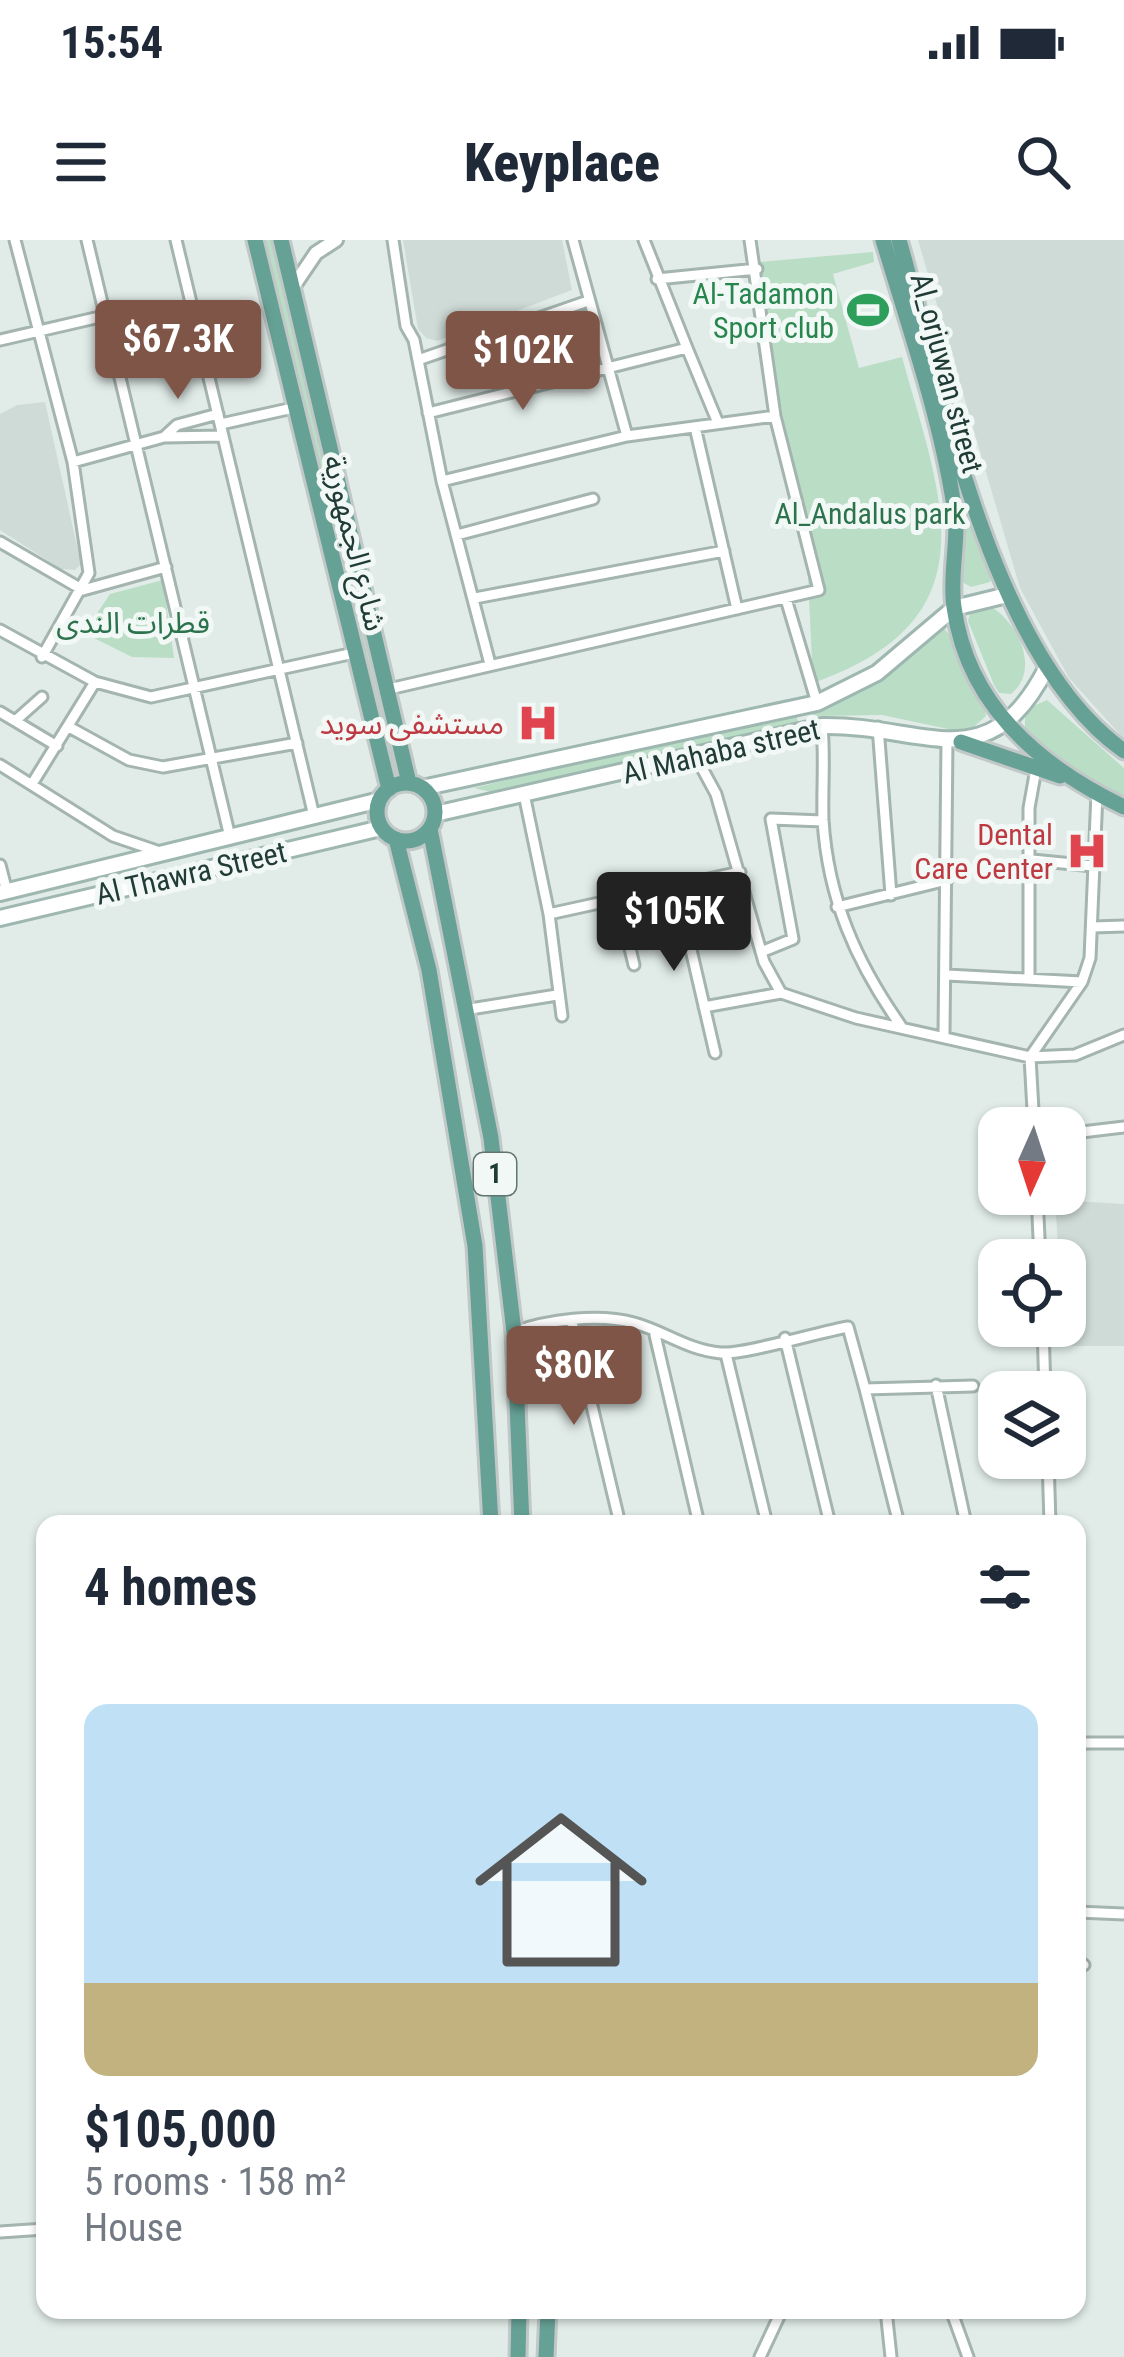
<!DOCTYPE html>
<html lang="en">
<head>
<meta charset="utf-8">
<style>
  body { margin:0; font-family:"Roboto Condensed","Noto Sans Arabic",sans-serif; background:#f6f6f7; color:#1f2937; height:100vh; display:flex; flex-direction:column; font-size:45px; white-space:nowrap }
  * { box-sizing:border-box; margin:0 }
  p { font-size:39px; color:#747a83 }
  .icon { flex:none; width:66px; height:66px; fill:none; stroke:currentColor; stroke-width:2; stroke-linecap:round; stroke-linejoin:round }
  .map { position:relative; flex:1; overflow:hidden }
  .side { position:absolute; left:36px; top:1275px; width:1050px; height:804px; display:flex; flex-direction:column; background:#fff; border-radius:24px; box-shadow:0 3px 9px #0004 }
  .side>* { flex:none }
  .needle { width:78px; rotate:183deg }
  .buttons { position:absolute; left:978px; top:867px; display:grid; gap:24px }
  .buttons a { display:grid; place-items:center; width:108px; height:108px; border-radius:24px; background:#fff; box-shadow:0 3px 9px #0004; font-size:60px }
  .price { position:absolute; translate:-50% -102px; padding:0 27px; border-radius:12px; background:#7e5546; color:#fff; font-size:39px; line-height:78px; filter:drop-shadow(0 3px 6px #0008) }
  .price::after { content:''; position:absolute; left:50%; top:72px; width:36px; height:27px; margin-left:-18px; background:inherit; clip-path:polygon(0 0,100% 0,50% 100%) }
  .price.on { background:#222; color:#fff }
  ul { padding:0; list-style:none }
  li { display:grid; align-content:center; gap:24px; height:636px; padding:0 48px }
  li+li { border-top:3px solid #e0e1e3 }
  li span { display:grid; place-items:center; height:372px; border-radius:24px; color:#555 }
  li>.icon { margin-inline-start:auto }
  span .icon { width:216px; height:216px; fill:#fffc; stroke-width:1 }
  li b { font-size:51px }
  h2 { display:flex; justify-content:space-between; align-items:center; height:144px; padding:0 48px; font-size:51px }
  .status { display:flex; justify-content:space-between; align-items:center; height:84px; padding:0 60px; background:#fff; direction:ltr }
  .status svg { height:33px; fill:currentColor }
  header { display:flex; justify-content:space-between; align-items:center; height:156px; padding:0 48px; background:#fff; font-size:54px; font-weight:800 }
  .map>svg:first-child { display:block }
</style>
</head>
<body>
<div class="status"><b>15:54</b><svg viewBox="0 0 49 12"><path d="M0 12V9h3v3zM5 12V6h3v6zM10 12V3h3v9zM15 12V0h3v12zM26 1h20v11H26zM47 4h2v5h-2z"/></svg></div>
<header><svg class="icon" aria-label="menu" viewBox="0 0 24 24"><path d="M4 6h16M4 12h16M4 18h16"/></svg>Keyplace<svg class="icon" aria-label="search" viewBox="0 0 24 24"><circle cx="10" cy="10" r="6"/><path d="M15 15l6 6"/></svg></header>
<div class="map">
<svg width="1124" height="2117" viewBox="0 0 1124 2117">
  <rect width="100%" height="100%" fill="#e1ece8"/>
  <path fill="#cfdbd7" d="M403,0H562L572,50L437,101L426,98L418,89Z
    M918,0H1124V499L1069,438L1020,348Z
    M45,162L81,324L75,330L61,329L0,290V174L17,165Z
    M1055,960L1124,964V1106H1064L1065,1020H1059Z"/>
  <path fill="#baddc6" d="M263,0H273L399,530L391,532Z
    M873,12L874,22L833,34L859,128L902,117C941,258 996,379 813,443L808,336L758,22Z
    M969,257L992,335L990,342L971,347L962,342L963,259Z
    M163,340L174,418L132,417L84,393L110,354Z
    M990,366C1018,382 1041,430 1011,454L999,453L994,445L968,381L970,373Z
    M943,388C960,402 983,455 986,476L967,493L882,475L813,476L810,466L837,458Z
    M1047,460L1124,528V556L1070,527L1025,490V470Z
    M795,471L799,485L491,552L474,548Z"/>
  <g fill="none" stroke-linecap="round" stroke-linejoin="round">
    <g stroke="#a4b4af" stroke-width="15">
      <path id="minor" d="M15,0L73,222L89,333L42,417
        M87,0L230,597
        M176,0L314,576
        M393,0L406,86L414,100L442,241L490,424
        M573,0L627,196
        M644,0L687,108
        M657,39L757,29
        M0,100L104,76
        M418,120L588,61
        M428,173L687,108L718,183
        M221,184L293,168
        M695,187L737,369
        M164,197L177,185L218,174
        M73,222L164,197L222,196
        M442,241L627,196L775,176
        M457,295L593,259
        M0,302L83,350L166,327
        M475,358L724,311
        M786,359L817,463
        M0,390L95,442L151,457L354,413
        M389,449L819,350L775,176L750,0
        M0,472L57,506
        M15,481L42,457
        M822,486C825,518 822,548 823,580C828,659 856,722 901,786
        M69,487L129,520L163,527L297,503
        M878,487L891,655
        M696,517L716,554L764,722L781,753L856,778L1030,817L1075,815L1124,795
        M0,525L113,596L157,611
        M32,544L95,442
        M524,554L549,674L562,776
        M1032,620L1093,626
        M0,625L7,652
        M676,645L715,813
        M618,659L634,725
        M837,667L947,640
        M549,674L740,632
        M1093,687L1124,686
        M761,712L793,699L771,579L823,581
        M947,735L1082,742
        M1029,738V568L1036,529
        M704,767L781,753
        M464,770L557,755
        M944,794L947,500
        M1034,888L1030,817L1082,742L1090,718L1097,553
        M1065,894L1124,887
        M1037,954L1040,1020
        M572,1082L620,1284
        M1043,1086L1045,1152
        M514,1092C548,1080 598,1073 634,1083C664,1091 687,1110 721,1113C743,1115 819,1092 848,1087L865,1149L973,1146
        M655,1095L699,1284
        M785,1098L830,1284
        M726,1114L767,1284
        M936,1145L966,1284
        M865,1149L899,1284
        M1048,1218L1050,1284
        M1077,1503H1124
        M1077,1672L1124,1674
        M1077,1720L1084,1725
        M0,1992L45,1989
        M886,2070L891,2117
        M951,2070L968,2117
        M760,2117L782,2070"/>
    </g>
    <g stroke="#a4b4af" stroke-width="18">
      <path id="tertiary" d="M295,44L316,13L336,0"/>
    </g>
    <g stroke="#9fb7b1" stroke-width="20">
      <path id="secondary" d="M422,548L817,463L877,433L954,368L1007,355
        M435,574L822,486C924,484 988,543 1047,427
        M0,653L380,560
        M0,678L381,588"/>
    </g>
    <g stroke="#c1c8c7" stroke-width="21">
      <path id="primary" d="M255,0L389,549
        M281,0L409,543
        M883,0C909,87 940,176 954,266C960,299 949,333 954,367C967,465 1039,526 1124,567
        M899,0C943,152 990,416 1124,511
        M961,502L1060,536
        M377 572a29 29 0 1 1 58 0a29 29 0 1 1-58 0Z
        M430,589L491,898L514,1092L522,1284
        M396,599L429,730L475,1006L491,1284
        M518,2117L519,2070
        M546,2117L548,2070"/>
    </g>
    <use href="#minor" stroke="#fff" stroke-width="9"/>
    <use href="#tertiary" stroke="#fff" stroke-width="12"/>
    <use href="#secondary" stroke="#fff" stroke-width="14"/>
    <use href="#primary" stroke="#66a196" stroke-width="15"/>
  </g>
  <defs>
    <g id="stadium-bare" transform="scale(3.24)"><path d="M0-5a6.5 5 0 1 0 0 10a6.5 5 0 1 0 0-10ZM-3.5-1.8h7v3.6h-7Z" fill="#2e9e5b" stroke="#f2f8f5" stroke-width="2.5" paint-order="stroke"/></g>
    <g id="hospital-bare" transform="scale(3.24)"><path d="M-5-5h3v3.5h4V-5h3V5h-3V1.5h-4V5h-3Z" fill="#e0444e" stroke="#f2f8f5" stroke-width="2.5" paint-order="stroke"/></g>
  </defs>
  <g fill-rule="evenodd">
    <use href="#stadium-bare" x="868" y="70"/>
    <use href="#hospital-bare" x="538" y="483"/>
    <use href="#hospital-bare" x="1087" y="611"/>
  </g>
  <g text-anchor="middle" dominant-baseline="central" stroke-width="10" stroke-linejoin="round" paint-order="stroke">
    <rect fill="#f2f8f5" stroke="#607470" stroke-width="3" x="474" y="913" width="42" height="42" rx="9"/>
    <g font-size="27" font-weight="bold" fill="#213c37">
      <text x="495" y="934">1</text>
    </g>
    <g font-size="30" fill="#27864d" stroke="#f2f8f5" text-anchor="end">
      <text x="834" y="53">Al-Tadamon<tspan x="834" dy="34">Sport club</tspan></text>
    </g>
    <g font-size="30" fill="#213c37" stroke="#f2f8f5">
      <text transform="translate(947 133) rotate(75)">Al_orjuwan street</text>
      <text transform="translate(355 303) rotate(76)">شارع الجمهورية</text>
      <text transform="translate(721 511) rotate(-13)">Al Mahaba street</text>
      <text transform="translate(191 633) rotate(-13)">Al Thawra Street</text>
    </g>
    <g font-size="30" fill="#2c734d" stroke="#f2f8f5">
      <text x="870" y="273">Al_Andalus park</text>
      <text x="133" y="382">قطرات الندى</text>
    </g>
    <g font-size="30" fill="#be3a42" stroke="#f2f8f5" text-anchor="end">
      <text x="504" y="483">مستشفى سويد</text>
      <text x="1053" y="594">Dental<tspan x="1053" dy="34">Care Center</tspan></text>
    </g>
  </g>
</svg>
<div class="buttons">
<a><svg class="needle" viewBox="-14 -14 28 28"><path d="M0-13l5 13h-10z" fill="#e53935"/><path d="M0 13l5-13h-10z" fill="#747a83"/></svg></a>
<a><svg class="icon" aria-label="locate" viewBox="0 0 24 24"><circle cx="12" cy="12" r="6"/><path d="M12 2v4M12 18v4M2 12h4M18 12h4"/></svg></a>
<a><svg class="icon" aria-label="layers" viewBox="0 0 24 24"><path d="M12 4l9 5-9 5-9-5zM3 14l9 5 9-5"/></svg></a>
</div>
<b class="price" style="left:178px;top:162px">$67.3K</b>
<b class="price" style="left:523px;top:173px">$102K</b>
<b class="price on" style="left:674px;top:734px">$105K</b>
<b class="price" style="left:574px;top:1188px">$80K</b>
<section class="side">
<h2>4 homes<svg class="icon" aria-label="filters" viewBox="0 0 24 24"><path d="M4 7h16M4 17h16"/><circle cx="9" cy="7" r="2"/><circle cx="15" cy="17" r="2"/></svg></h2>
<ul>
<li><span style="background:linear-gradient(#bfe0f5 75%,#c2b280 0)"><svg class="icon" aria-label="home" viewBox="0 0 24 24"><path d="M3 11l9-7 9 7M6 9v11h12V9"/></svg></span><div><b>$105,000</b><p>5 rooms · 158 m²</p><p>House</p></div></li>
</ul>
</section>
</div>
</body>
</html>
